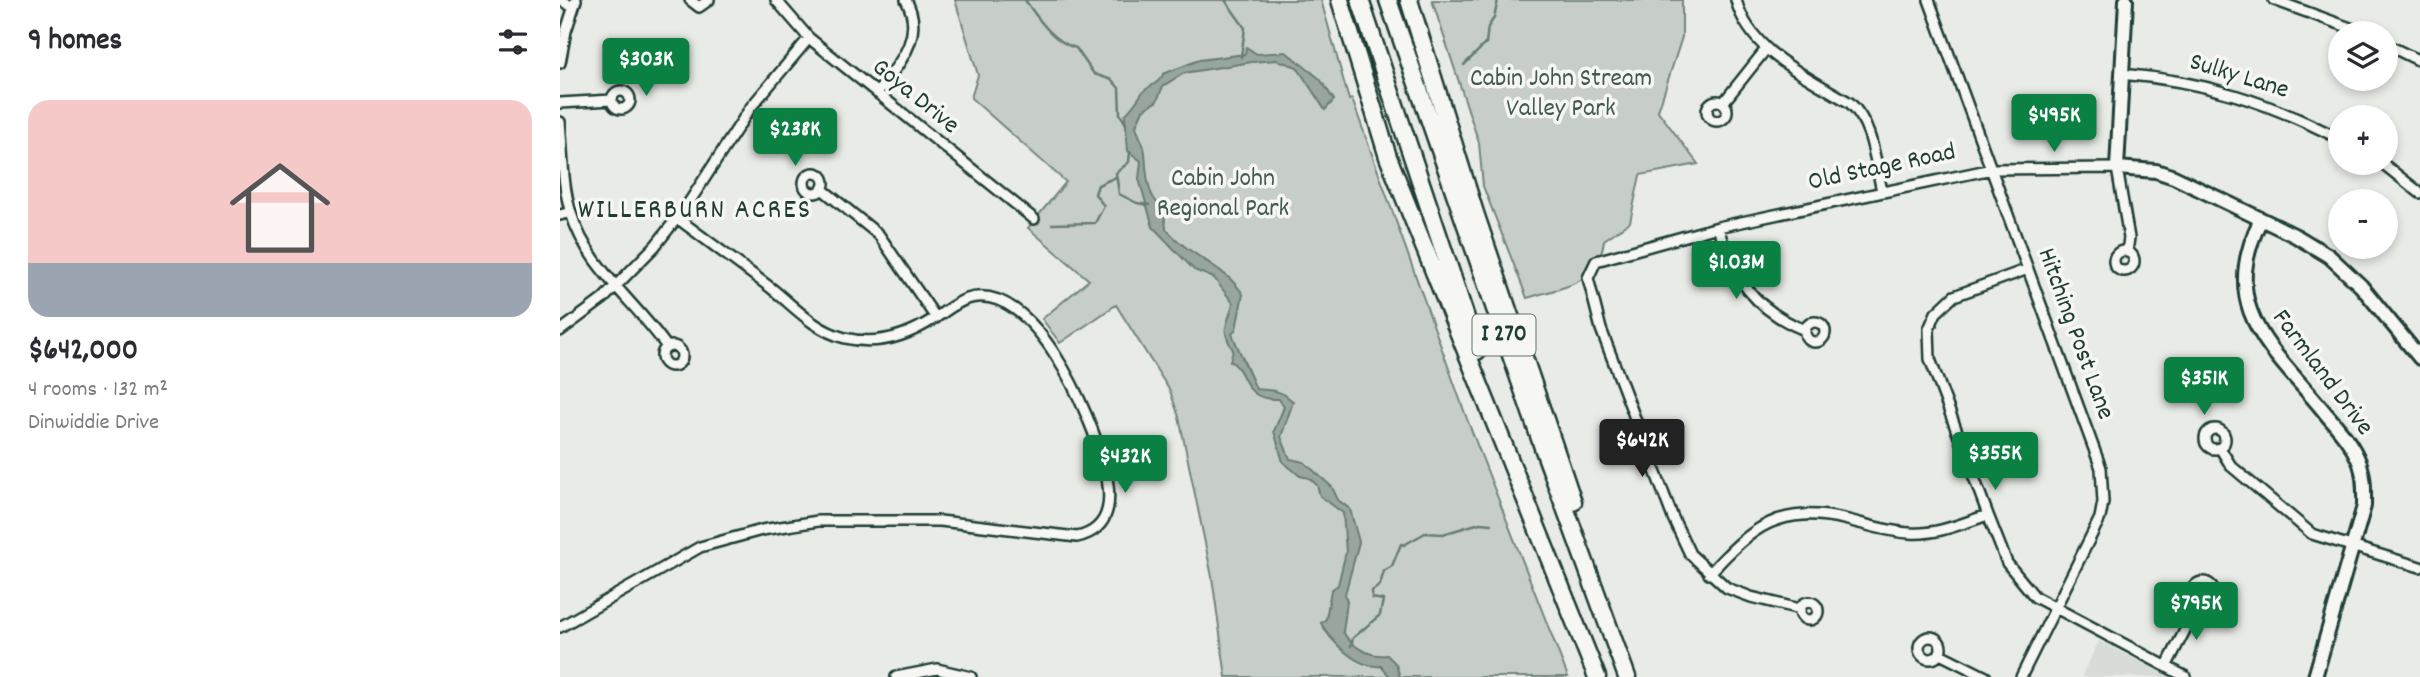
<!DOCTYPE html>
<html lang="en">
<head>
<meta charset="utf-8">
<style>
  body { margin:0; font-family:Dekko,sans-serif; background:#f7f7f7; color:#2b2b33; height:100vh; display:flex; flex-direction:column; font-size:26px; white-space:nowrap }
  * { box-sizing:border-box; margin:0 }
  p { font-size:23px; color:#7c7c81 }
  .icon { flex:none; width:38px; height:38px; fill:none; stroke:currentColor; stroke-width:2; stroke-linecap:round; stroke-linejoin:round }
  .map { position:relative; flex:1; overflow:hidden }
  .panel { display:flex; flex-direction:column; background:#fff; width:560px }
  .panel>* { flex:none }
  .controls { position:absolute; left:1768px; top:21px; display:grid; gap:14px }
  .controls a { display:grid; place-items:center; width:70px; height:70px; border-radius:50%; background:#fff; box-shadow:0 4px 10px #0003; font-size:35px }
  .price { position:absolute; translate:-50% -60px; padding:0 16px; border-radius:7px; background:#0b8043; color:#fff; font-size:23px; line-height:46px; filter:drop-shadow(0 2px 4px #0008) }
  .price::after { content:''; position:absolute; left:50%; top:42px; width:21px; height:16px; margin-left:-10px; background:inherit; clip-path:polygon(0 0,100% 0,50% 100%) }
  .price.active { background:#222; color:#fff }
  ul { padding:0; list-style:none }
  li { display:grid; align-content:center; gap:14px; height:371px; padding:0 28px }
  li+li { border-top:2px solid #e1e1e2 }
  li span { display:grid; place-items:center; height:217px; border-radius:21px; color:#555 }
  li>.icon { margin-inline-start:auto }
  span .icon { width:126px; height:126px; fill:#fffc; stroke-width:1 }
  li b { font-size:30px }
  h2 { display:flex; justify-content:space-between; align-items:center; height:84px; padding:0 28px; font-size:30px }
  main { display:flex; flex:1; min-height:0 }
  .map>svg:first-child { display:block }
</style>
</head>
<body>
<main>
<section class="panel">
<h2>9 homes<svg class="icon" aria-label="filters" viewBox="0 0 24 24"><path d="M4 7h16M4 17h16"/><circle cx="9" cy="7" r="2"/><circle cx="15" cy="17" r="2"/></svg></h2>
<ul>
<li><span style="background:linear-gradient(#f6c9c9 75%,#9aa5b1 0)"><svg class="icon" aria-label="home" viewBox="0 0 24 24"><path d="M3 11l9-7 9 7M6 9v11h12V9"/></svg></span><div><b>$642,000</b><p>4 rooms · 132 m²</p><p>Dinwiddie Drive</p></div></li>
</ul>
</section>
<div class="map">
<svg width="1860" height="677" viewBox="0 0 1860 677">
  <rect width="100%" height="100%" fill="#e9ebe7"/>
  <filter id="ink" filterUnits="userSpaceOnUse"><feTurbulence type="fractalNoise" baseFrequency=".0143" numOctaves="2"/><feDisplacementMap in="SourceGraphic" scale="14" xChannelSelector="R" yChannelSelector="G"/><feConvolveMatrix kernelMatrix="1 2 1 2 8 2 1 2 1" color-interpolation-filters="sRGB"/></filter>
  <g filter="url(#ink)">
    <path fill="#d8dcd8" d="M1539,641L1611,677H1521Z"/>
    <path fill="#c7cec9" stroke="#73867e" stroke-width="2" d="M395,0H761L789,100L792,99L907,419L1008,677H666L652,577L619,417L610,391L556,305L500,343L482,319L529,280L468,228L506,182L411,98L418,75Z
      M872,0H1122V37L1098,111L1138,164L1080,175L1070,222L1044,240C1038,286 1005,286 967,298L923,186L919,143Z"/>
    <path fill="#99a6a0" stroke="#687c75" stroke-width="2" d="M686,47L697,54L726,52L760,79L774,100L765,110L737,67L717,60L692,62L624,73L603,86L597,101L583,110L576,126C578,135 584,144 585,152C586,166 586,177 590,190C596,208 604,202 606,229C631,258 664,265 683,294L676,329L672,334L696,389C711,391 722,389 733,402L721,437L730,459L744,462L772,487L778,500L790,509L799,542L785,594L787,602L783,632C792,647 809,657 827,655L836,664L840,677H830L821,666C798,669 771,642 761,623L766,619L771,590L778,585L786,552L783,513L760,496L757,485L749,478L740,476L723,462L714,431L724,407L719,399C680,401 689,371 670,361L673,350C659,326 668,327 673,303L654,278L634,270L593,227L579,179L581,161L568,151L565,115C572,108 577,101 582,93C588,85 599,85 603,74L639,60L685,54Z"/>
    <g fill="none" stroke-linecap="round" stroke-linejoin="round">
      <path stroke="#687c75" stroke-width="2.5" d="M465,0C478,18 493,42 516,48L534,74L552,80L559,88L560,114L566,124
        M665,0L685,28L681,57
        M904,65L926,43L928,27L934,18L938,0
        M570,152L569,162L556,173L559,194L577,203L589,205
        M492,224L535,223L544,206L535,194L538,185L556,177
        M791,646L793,638L820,615L823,600L812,598V591L820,585L824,571L832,566L841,544L844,545L865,533L883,534L920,523L931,524"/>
      <g stroke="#1f3d34" stroke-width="14">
        <path id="street" d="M0,0L13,7
          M130,0L139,7L149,0
          M216,0L249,38L474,219
          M1176,0C1190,53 1247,76 1290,103C1313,124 1315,162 1322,191
          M1369,0L1541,468L1543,502L1540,518L1461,677
          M1714,0L1804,33
          M1825,44L1860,61
          M0,63L6,31L16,0
          M1561,74C1644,81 1706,101 1780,139
          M52 100a9 9 0 1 1 18 0a9 9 0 1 1-18 0Z
          M317,93C338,65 366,36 346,0
          M1147 111a10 10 0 1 1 20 0a10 10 0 1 1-20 0Z
          M0,103L52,100
          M1163,103L1206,49
          M0,122C3,152 2,185 11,213C27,267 76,302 107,347
          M1822,163L1860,193
          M244 183a10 10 0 1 1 20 0a10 10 0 1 1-20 0Z
          M262,189L319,235L376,318
          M0,215L11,212
          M1158,227C1171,276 1196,311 1245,330
          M1554 261a10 10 0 1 1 20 0a10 10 0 1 1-20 0Z
          M1468,269L1394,296L1376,313L1369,329L1370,359L1428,515L1447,563L1475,597L1626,677
          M1245 332a10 10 0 1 1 20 0a10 10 0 1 1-20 0Z
          M0,331L43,299L95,246L128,204L191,107L249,38
          M102 356a10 10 0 1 1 20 0a10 10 0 1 1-20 0Z
          M1645 439a10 10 0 1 1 20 0a10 10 0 1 1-20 0Z
          M1660,448L1671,466L1752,534L1860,567
          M1149,574C1193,526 1220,504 1288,520C1308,525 1329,532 1350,533C1377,535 1403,523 1428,515
          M1632 593a11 11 0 1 1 22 0a11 11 0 1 1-22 0Z
          M1240 611a9 9 0 1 1 18 0a9 9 0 1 1-18 0Z
          M1240,609L1191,597L1167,588L1130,554L1113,518L1041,329L1028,278L1036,261L1158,227L1432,169L1557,168L1569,238L1567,252
          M0,627L140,547L202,530L258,521H380L517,537C554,529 552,495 544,465C531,416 474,278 407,299C395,303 386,311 375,318C348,336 317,346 285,338C254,330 235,307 211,288C180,265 149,242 117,218
          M1359 648a11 11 0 1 1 22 0a11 11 0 1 1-22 0Z
          M1380,654L1426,677
          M1606,667L1639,603
          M336,677L377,669L411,677"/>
      </g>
      <g stroke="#1f3d34" stroke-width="18">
        <path id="secondary" d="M1566,0L1557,168L1596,171L1614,177L1736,236L1769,256L1801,286L1860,358
          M1701,219C1656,310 1713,348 1767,415C1780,430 1793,445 1800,464C1805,478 1804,492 1804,506L1755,677"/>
      </g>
      <g stroke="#1f3d34" stroke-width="21">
        <path id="highway" d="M780,0L828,157L1037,677
          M800,0L917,351
          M828,0L985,453L1067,677
          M849,0L915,213L1013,502"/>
      </g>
      <use href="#street" stroke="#f6f6f2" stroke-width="9"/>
      <use href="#secondary" stroke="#f6f6f2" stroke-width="12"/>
      <use href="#highway" stroke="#f6f6f2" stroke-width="16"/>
    </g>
  </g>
  <g text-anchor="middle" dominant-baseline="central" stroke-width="7" stroke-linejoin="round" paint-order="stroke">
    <rect fill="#f6f6f2" stroke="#60746d" stroke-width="2" x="912.5" y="314.5" width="63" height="41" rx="5"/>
    <g font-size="24" font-weight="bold" fill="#1f3d34">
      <text x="944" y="335">I 270</text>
    </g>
    <g font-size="26" fill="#1f3d34" stroke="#f6f6f2">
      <text transform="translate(1679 77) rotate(17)">Sulky Lane</text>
      <text transform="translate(355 97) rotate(39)">Goya Drive</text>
      <text transform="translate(1322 168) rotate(-12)">Old Stage Road</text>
      <text transform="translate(1515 334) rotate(70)">Hitching Post Lane</text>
      <text transform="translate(1762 373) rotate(53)">Farmland Drive</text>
    </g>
    <g font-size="26" fill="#415a52" stroke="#f6f6f2">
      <text x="1001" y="79">Cabin John Stream<tspan x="1001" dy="30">Valley Park</tspan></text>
      <text x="663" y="179">Cabin John<tspan x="663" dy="30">Regional Park</tspan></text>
    </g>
    <g font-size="28" letter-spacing="2" fill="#1f3d34" stroke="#f6f6f2">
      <text x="135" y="212">WILLERBURN ACRES</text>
    </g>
  </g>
</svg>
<div class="controls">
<a><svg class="icon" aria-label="layers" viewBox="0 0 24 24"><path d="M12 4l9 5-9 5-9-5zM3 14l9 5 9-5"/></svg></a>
<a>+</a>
<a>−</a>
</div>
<b class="price" style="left:86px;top:98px">$303K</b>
<b class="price" style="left:1494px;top:154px">$495K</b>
<b class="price" style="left:235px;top:168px">$238K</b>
<b class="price" style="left:1176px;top:301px">$1.03M</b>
<b class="price" style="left:1644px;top:417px">$351K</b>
<b class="price active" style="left:1082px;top:479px">$642K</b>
<b class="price" style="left:1435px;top:492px">$355K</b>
<b class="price" style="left:565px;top:495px">$432K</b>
<b class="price" style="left:1636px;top:642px">$795K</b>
</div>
</main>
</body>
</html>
